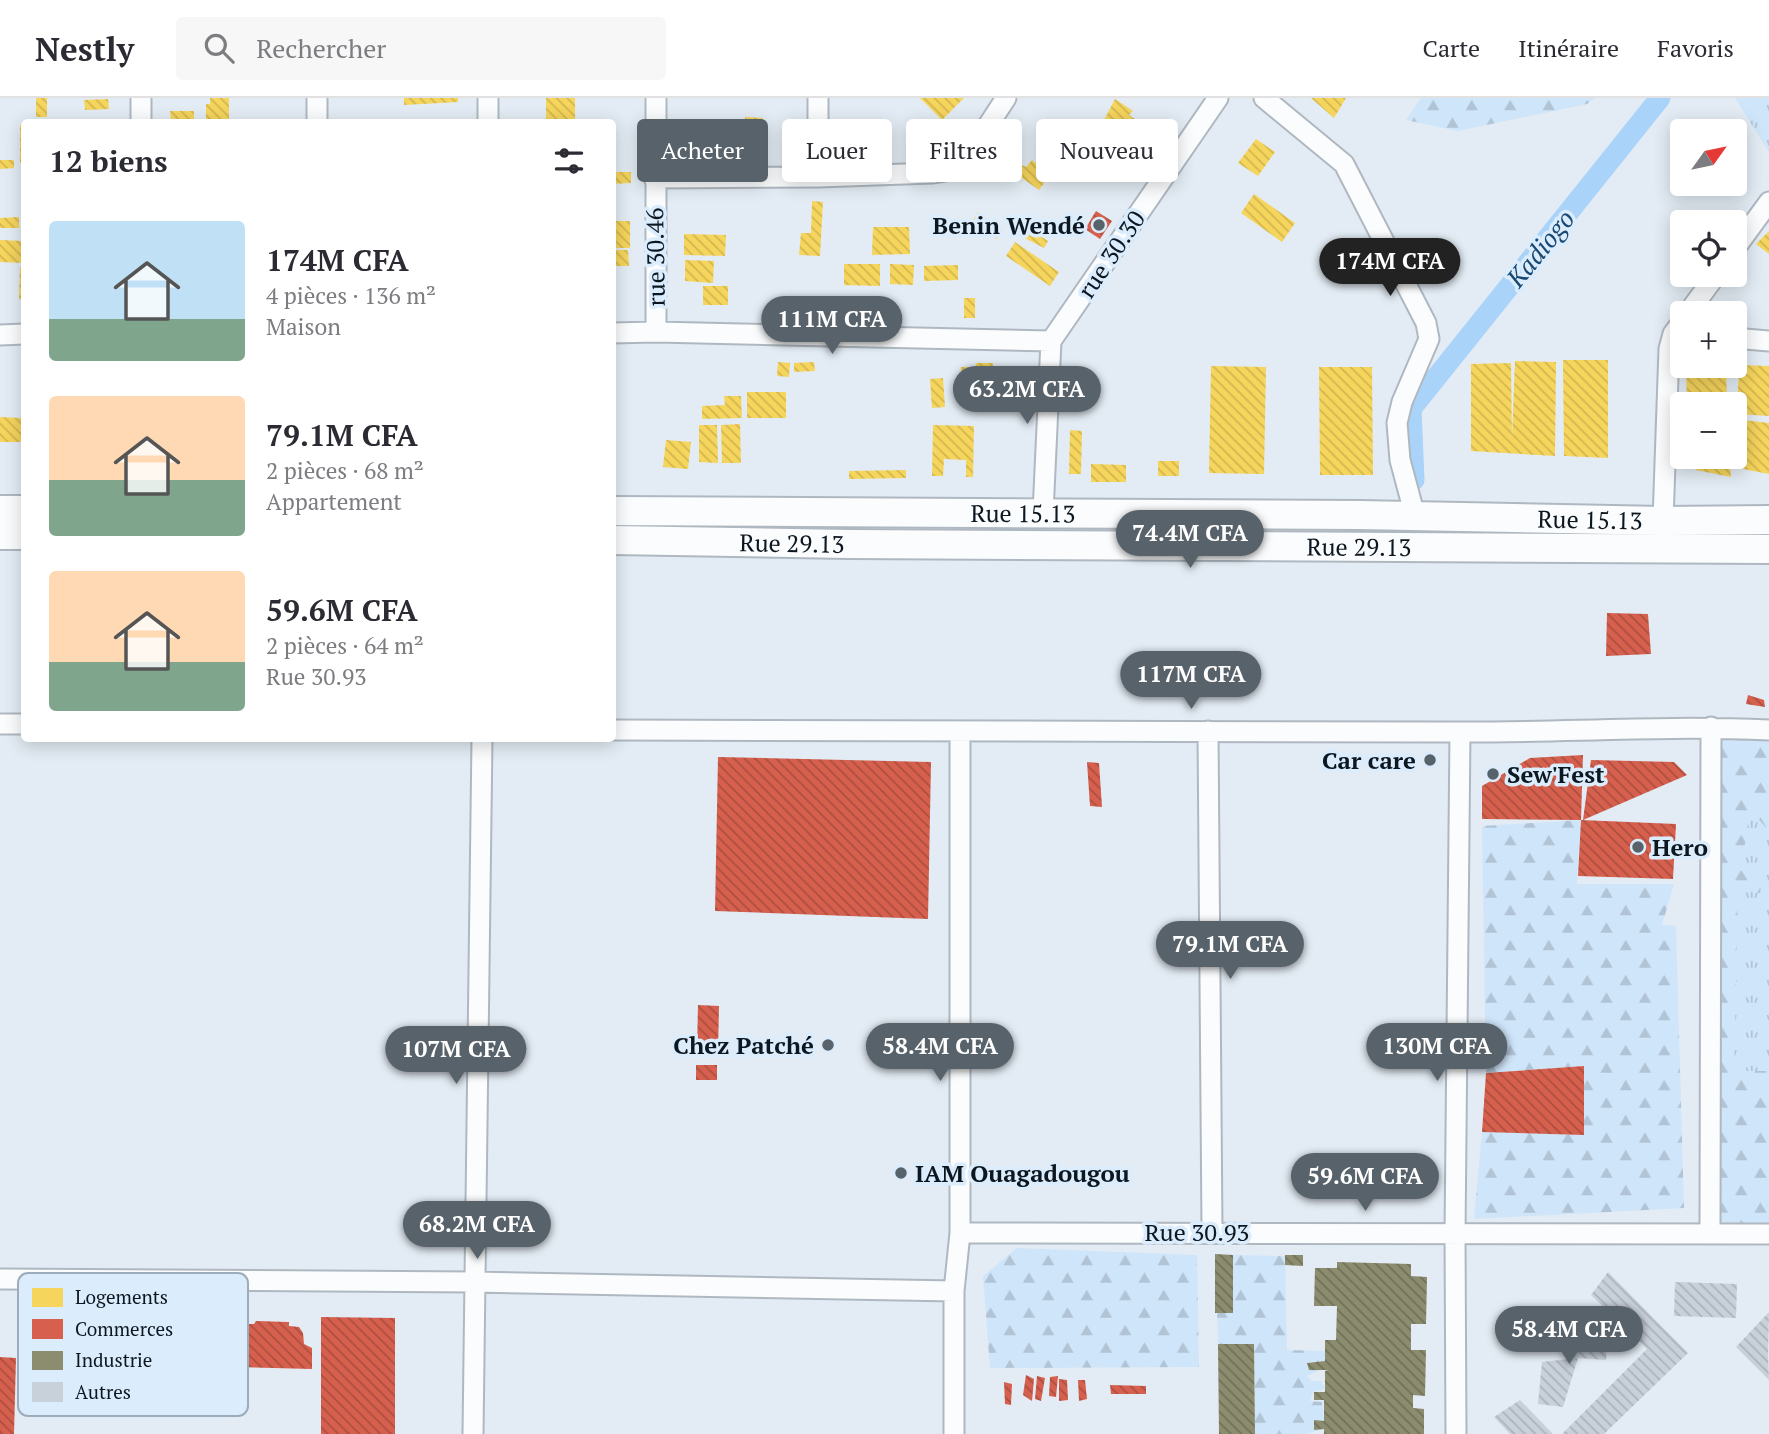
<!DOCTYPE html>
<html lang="fr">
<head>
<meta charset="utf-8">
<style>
  body { margin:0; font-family:"PT Serif",serif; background:#f7f7f7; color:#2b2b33; height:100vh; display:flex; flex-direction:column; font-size:26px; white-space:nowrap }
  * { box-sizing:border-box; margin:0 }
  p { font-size:23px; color:#7c7c81 }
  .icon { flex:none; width:38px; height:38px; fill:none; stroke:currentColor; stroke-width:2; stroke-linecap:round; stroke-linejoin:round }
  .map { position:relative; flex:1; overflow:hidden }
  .drawer { position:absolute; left:21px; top:21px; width:595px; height:623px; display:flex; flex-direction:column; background:#fff; border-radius:7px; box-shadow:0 4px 18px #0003 }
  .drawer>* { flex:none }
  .hud { position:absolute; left:637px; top:21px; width:665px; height:63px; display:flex; gap:14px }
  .needle { width:46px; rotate:57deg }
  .tools { position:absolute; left:1670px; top:21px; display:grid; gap:14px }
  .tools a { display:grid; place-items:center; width:77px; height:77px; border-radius:7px; background:#fff; box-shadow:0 4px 18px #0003; font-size:35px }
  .price { position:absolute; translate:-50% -60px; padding:0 16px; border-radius:24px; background:#58626a; color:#fff; font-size:23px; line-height:46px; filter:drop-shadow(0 2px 4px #0008) }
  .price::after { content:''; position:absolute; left:50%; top:42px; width:21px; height:16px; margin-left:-10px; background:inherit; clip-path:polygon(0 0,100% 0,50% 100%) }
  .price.current { background:#222; color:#fff }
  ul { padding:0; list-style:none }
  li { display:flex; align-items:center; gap:21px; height:175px; padding:0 28px }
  li span { display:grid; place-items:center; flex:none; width:196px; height:140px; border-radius:7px; color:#555 }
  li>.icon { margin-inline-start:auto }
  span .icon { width:84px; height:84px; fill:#fffc; stroke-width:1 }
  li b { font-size:30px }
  h2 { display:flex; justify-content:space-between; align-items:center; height:84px; padding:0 28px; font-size:30px }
  .pill { padding:0 24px; border-radius:7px; background:#fff; box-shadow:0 4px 18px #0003; font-size:24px; line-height:63px }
  .pill.current { background:#58626a; color:#fff }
  header { display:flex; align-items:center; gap:42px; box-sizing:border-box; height:98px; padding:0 35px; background:#fff; border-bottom:2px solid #e1e1e2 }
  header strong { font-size:33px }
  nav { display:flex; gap:38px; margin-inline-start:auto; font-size:24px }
  .search { width:490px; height:63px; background:#f7f7f7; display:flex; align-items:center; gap:18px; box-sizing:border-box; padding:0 24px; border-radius:7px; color:#7c7c81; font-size:26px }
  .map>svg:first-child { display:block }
</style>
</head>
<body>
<header>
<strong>Nestly</strong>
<div class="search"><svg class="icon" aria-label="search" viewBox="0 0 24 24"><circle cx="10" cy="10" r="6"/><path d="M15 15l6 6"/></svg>Rechercher</div>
<nav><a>Carte</a><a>Itinéraire</a><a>Favoris</a></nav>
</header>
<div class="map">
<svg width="1769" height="1336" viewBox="0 0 1769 1336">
  <defs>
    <pattern id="forest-firs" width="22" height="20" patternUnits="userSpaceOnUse" patternTransform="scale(1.75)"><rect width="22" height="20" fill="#cfe5fa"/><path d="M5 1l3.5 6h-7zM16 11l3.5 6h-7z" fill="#b1c4d6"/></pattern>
    <pattern id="park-tufts" width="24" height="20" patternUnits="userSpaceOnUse" patternTransform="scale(1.75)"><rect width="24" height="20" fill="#cfe5fa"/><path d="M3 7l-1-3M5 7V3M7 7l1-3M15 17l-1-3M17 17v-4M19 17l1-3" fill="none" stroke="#b1c4d6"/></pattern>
    <pattern id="homes-back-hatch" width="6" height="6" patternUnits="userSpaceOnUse" patternTransform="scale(1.75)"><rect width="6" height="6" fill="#f6d55c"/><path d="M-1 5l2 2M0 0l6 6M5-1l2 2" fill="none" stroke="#d2b650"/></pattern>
    <pattern id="shops-back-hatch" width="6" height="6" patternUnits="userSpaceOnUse" patternTransform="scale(1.75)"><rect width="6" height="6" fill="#d6604d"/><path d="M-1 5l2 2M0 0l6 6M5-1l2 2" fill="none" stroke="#ac4e40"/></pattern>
    <pattern id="industry-back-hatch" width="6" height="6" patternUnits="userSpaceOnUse" patternTransform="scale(1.75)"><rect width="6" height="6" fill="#8c8c6e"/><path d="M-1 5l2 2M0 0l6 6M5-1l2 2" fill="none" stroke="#71715a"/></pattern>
    <pattern id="building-back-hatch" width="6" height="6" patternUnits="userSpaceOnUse" patternTransform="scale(1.75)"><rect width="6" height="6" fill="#c8d0da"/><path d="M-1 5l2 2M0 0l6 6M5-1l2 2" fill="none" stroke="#abb2bb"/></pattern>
  </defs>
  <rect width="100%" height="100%" fill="#e3ecf4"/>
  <path fill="url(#forest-firs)" d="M1421,0H1595L1587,6L1458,33L1406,22Z
    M1712,633L1769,637V1131L1711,1128Z
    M1581,722L1577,786H1674L1662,827L1676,828L1684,1110L1474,1121L1482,1034L1584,1037V968L1486,975L1482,728Z
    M1017,1150L1197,1157L1199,1269L990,1270L983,1178Z
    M1233,1157L1285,1158L1287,1252L1325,1253V1263L1307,1265L1309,1272L1322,1271L1307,1278L1312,1283H1321L1325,1291L1313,1294L1310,1303L1322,1304L1324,1323H1314V1331H1324L1305,1336H1255L1254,1246H1218L1217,1215L1233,1214Z"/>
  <path fill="url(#park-tufts)" d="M1735,0H1769V54Z
    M1750,711L1769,733V973H1734L1738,792L1760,795L1763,776L1741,773Z"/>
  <path fill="url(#homes-back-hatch)" d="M36,0H47V19H36Z
    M210,0H229V23H206V6H210Z
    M404,0H458V4L404,7Z
    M546,0H575V24L546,23Z
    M920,0H964L942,22Z
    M1311,0H1346L1334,20Z
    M108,1L109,11L85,12L84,2Z
    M1115,1L1133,13L1129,17L1139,24L1127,40L1103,24Z
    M170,13H194V24H171Z
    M745,19L763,20V32H767V52H745Z
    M20,27H24V65H20Z
    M1098,28L1118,44L1095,78L1075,58Z
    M1256,41L1275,54L1258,78L1238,65Z
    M0,62H14V70L0,71Z
    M1032,62L1050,77L1039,92L1015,75L1020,66L1026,69Z
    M612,74H631V85L612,86Z
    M1254,96L1295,125L1282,144L1241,115Z
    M812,103L823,104L820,158L799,157L801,135H811Z
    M978,114L1003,133L997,141L973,122Z
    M19,119V130H0V120Z
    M1029,121L1039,128L1035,134L1048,143L1044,150L1017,136Z
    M612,123H630V150H612Z
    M873,129H909L910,156L872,157Z
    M1769,133V156L1756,146Z
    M684,136L726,137L725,158L684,157Z
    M0,142L24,143V165L0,164Z
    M1015,144L1059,174L1050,188L1006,158Z
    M612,152H628L629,168H612Z
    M685,162L714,163L713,185L685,183Z
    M844,166H880V188L844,187Z
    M890,166L914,167L913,187L890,186Z
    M958,167V182L924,183V168Z
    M20,169H24V202L19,201Z
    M703,188H728V207H703Z
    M964,200H975V220H964Z
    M801,210H820L819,219L801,218Z
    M1563,262H1608V360L1564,358Z
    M1515,263L1556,264L1555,358L1471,353V266L1511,265L1512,341Z
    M778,264L790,265L789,279L777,278Z
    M814,264L815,273L794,274V265Z
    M976,265H993L992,275L975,274Z
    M1739,267L1769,268V318L1737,316Z
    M1211,268L1266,269L1264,376L1209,375Z
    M1686,268H1726L1727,306H1687Z
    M961,269H972L971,293H961Z
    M1319,269H1372L1373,377H1320Z
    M943,280L945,309L932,310L930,281Z
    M1009,284H1019V306H1009Z
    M747,294H786V320H747Z
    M724,298H741L742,320L702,321V308L725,307Z
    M0,319L21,320V344H0Z
    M1743,322L1769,325V376L1743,371Z
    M740,326L741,365H722L721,327Z
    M699,327H717L718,365L699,364Z
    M933,327L974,328L973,379H966V362L944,361L943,378H932Z
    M1070,332L1082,333L1081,376H1069Z
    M666,342L691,344L688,371L663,369Z
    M1694,359H1729L1731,379L1696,372Z
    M1158,363H1179V378H1158Z
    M1091,366L1126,367V384H1091Z
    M906,372V380L849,381V373Z"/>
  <path fill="url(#shops-back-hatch)" d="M1096,113L1112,123L1100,141L1085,131Z
    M1607,515L1648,516L1651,556L1606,558Z
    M1748,597L1764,602L1765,609L1746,606Z
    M1583,657L1581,722L1676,726L1673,781L1578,778L1581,722L1482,721V688L1530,660Z
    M718,659L931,664L928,821L715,813Z
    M1591,662L1674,664L1687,677L1583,722Z
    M1087,664L1099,665L1102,709L1090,708Z
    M698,907L719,908L718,953L697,952Z
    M696,967H717V982H696Z
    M1584,968V1037L1482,1034L1486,975Z
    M321,1219L395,1220V1336H321Z
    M256,1223L289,1224V1228L299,1229L303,1235L304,1246L312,1250V1271L238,1269L239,1234L246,1226H254Z
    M0,1259L16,1260L14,1336H0Z
    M1026,1277L1034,1281L1032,1303L1023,1297Z
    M1037,1278L1045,1280L1041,1303L1035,1301Z
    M1058,1278L1056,1299L1049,1298L1050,1279Z
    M1059,1281L1067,1282L1068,1302L1059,1303Z
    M1078,1282H1085L1087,1301L1079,1303Z
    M1004,1284L1012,1286L1011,1307L1005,1306Z
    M1110,1287L1146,1288V1296H1111Z"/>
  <path fill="url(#industry-back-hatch)" d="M1215,1156L1233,1157V1215H1215Z
    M1285,1157H1303V1168L1285,1167Z
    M1337,1164L1411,1166V1178L1427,1179L1426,1226H1411V1252H1426L1425,1298L1413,1297V1310L1424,1311V1336H1324V1331L1314,1332V1322L1324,1323V1302H1314V1294H1325V1273L1328,1272H1309L1307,1265L1325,1263V1242H1336L1337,1208H1314L1315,1170H1337Z
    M1218,1246H1254L1255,1336H1219Z"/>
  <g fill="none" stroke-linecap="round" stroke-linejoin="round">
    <path stroke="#aad3f9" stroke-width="21" d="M1414,382L1411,311L1660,0"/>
  </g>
  <path fill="url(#building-back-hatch)" d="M1608,1174L1688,1255L1604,1336H1562L1647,1251L1591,1197Z
    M1675,1184L1737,1186L1736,1220L1674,1218Z
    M1769,1214L1768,1257L1769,1282L1736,1249Z
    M1566,1233L1608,1237L1606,1262L1578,1260L1563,1309L1538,1306L1542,1264L1578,1260L1564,1258Z
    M1520,1302L1553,1336H1510L1494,1319Z"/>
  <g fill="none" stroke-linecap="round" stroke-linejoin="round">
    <g stroke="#afb8c0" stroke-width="23">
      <path id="minor" d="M141,0V24
        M656,0V234
        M1264,0L1344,66L1426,225L1429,241L1402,304L1397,325L1400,362L1415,418
        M317,24V0
        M488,24V0
        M818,79V0
        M654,80L818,79L933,75L946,73L964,64L1006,0
        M1734,152L1769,104
        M1688,215L1716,177
        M612,235L656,234L1051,243
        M0,237L24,236
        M1734,240L1769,243
        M1051,243L1218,0
        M1043,415L1051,243
        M1663,423L1669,251L1673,236L1682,224
        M0,626H24
        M612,632C892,634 1170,633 1449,634C1556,635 1662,627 1769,632
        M1208,633L1212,1133
        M960,1135L1769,1136
        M1710,1135L1711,629
        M0,1181L474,1184L954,1193
        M473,1336L482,640
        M954,1336V1193L960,1135V635
        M1456,1336L1455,1136L1460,634"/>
    </g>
    <g stroke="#afb8c0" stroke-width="32">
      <g id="secondary">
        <path d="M0,412H24"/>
        <path id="s1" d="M612,413L1360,417L1663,423L1769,422"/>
        <path d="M0,437H24"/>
        <path id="s2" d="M612,442L848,446L1769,451"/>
      </g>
    </g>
    <use href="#minor" stroke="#fbfcfd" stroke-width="19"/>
    <use href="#secondary" stroke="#fbfcfd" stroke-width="28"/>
  </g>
  <g fill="#58626a" stroke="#dbecfc" stroke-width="2.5">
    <circle cx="1099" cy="127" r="7"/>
    <circle cx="1430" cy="662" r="7"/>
    <circle cx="1493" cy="676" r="7"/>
    <circle cx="1638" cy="749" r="7"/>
    <circle cx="828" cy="947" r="7"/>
    <circle cx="901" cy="1075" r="7"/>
  </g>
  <g text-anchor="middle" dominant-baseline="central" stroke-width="7" stroke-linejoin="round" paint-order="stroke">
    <g font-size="24" font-weight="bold" fill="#0d1720" stroke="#dbecfc" text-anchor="end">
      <text x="1085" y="127">Benin Wendé</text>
      <text x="1416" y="662">Car care</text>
      <text x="1507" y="676" text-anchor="start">Sew'Fest</text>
      <text x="1652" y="749" text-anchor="start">Hero</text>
      <text x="814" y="947">Chez Patché</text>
      <text x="915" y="1075" text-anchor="start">IAM Ouagadougou</text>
    </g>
    <g font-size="24" fill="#0d1720" stroke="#dbecfc">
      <text transform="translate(1111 156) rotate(-56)">rue 30.30</text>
      <text transform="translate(655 159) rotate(-91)">rue 30.46</text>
      <text stroke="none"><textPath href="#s1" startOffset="411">Rue 15.13</textPath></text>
      <text stroke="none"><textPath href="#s1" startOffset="978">Rue 15.13</textPath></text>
      <text stroke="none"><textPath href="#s2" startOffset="180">Rue 29.13</textPath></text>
      <text stroke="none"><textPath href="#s2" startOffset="747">Rue 29.13</textPath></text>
      <text x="1197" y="1134">Rue 30.93</text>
    </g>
    <g font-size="26" font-style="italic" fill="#194972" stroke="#dbecfc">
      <text transform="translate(1540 150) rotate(-51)">Kadiogo</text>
    </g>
  </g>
  <rect x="18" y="1175" width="230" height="143" rx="10" fill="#dbecfc" stroke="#9dacba" stroke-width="2"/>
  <rect x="32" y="1190" width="31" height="19" fill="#f6d55c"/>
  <rect x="32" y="1221" width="31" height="20" fill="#d6604d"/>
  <rect x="32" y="1253" width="31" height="19" fill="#8c8c6e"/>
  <rect x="32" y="1284" width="31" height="20" fill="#c8d0da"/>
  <g font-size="19" fill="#0d1720">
    <text x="75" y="1206">Logements</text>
    <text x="75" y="1238">Commerces</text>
    <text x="75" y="1269">Industrie</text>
    <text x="75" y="1301">Autres</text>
  </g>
</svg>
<div class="tools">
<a><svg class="needle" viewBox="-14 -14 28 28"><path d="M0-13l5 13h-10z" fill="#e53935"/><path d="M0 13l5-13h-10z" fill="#7c7c81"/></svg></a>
<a><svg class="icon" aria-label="locate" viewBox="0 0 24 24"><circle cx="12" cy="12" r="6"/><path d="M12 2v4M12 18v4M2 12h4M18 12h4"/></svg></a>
<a>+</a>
<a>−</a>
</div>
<b class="price current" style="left:1390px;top:200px">174M CFA</b>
<b class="price" style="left:832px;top:258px">111M CFA</b>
<b class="price" style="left:1027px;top:328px">63.2M CFA</b>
<b class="price" style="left:1190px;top:472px">74.4M CFA</b>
<b class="price" style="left:1191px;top:613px">117M CFA</b>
<b class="price" style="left:1230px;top:883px">79.1M CFA</b>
<b class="price" style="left:940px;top:985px">58.4M CFA</b>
<b class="price" style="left:1437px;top:985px">130M CFA</b>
<b class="price" style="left:456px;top:988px">107M CFA</b>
<b class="price" style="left:1365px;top:1115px">59.6M CFA</b>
<b class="price" style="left:477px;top:1163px">68.2M CFA</b>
<b class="price" style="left:1569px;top:1268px">58.4M CFA</b>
<div class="hud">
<a class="pill current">Acheter</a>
<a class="pill">Louer</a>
<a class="pill">Filtres</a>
<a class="pill">Nouveau</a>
</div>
<section class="drawer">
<h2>12 biens<svg class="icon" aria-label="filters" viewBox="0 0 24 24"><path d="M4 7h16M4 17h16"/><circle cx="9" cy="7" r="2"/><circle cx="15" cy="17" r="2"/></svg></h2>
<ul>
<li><span style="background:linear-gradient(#bfe0f5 70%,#7fa58c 0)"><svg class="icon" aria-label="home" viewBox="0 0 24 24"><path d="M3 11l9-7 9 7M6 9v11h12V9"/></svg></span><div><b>174M CFA</b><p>4 pièces · 136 m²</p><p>Maison</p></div></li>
<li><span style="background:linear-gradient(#ffd9b3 60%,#7fa58c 0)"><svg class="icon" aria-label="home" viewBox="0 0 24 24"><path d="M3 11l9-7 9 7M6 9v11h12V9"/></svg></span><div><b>79.1M CFA</b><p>2 pièces · 68 m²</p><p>Appartement</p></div></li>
<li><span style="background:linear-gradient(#ffd9b3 65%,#7fa58c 0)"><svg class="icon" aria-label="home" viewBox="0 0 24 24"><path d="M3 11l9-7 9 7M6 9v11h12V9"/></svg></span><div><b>59.6M CFA</b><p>2 pièces · 64 m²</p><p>Rue 30.93</p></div></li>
</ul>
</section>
</div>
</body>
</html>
